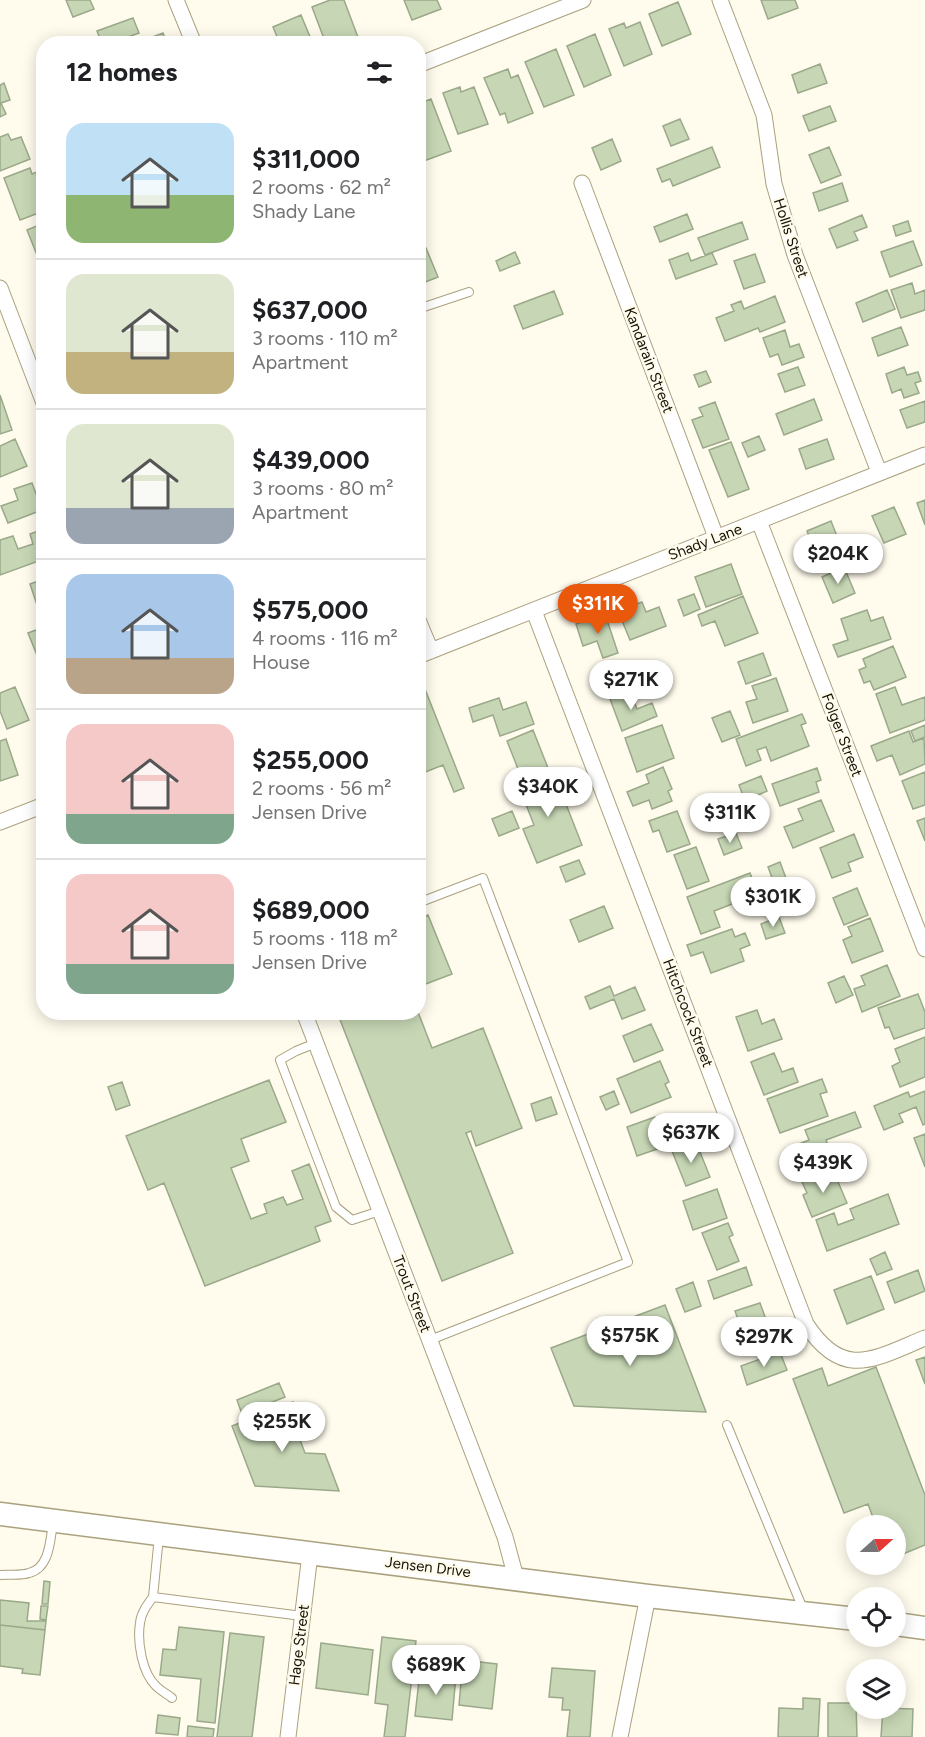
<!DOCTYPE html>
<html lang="en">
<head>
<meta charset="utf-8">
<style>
  body { margin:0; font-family:Figtree,sans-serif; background:#f2f2f2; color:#202124; height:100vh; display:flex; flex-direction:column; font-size:22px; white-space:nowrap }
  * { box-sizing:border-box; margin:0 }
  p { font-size:20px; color:#757577 }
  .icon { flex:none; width:33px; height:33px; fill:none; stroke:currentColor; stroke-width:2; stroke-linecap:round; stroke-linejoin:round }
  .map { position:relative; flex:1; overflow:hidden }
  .panel { position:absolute; left:36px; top:36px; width:390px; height:984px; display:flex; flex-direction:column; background:#fff; border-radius:24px; box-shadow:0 3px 15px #0003 }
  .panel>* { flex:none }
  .needle { width:39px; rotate:69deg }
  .controls { position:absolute; left:846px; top:1515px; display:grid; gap:12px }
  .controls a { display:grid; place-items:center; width:60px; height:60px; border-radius:50%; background:#fff; box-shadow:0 3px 15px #0003; font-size:30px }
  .price { position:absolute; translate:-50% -51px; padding:0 14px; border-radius:21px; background:#fff; color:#222; font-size:20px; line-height:39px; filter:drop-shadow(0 2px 3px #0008) }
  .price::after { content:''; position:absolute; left:50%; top:36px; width:18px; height:14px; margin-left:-9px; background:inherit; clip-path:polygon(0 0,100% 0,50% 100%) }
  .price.selected { background:#ea580c; color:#fff }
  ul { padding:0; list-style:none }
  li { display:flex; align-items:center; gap:18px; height:150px; padding:0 30px }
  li+li { border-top:2px solid #e0e0e0 }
  li span { display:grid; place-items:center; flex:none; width:168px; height:120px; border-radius:18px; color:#555 }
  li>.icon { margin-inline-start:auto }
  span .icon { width:72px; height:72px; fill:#fffc; stroke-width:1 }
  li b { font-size:26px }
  h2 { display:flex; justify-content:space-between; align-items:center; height:72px; padding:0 30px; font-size:26px }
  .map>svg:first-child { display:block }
</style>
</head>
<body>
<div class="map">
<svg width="925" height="1737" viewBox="0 0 925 1737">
  <rect width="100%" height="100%" fill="#fffbed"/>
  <path fill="#c7d7b5" stroke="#9aa989" stroke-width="1.5" d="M66,0H90L94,9L73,17Z
    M330,0H344L359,40L349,44H326L312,7Z
    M404,0H437L441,9L412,20Z
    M761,0H795L798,8L768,19Z
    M678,2L691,34L662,46L649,14Z
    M301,15L313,44H280L273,27Z
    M133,18L139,33L109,44H102L97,31Z
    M640,22L652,54L624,66L609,29L624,23L626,28Z
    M163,33L167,44H134Z
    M595,34L611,75L584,87L567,46Z
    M556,49L574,95L544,107L525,62Z
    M820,64L827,83L798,93L792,75Z
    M508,69L511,78L518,75L533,113L508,123L505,113L500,115L484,78Z
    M4,83L10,100L1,103L6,114L0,117V85Z
    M460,87L461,92L474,87L488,124L458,134L443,93Z
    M431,99L451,151L421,162L418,155V104Z
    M830,106L836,121L809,131L803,116Z
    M680,119L689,139L671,146L663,126Z
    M8,134L11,140L21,137L30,159L0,171V137Z
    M612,139L621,161L601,170L592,148Z
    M712,147L720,167L673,186L670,179L662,182L657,169Z
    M829,147L841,175L821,183L809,155Z
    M30,168L32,174L44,169V211L20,220L4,178Z
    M842,183L848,201L819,211L813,193Z
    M687,214L693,229L660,242L654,227Z
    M862,215L867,227L854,232L858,240L837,248L829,229Z
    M908,221L911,231L896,236L893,226Z
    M742,222L748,239L705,255L698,238Z
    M44,223V258L39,260L27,230Z
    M913,241L922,265L890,277L881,252Z
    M418,245L421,251L426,248L438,277L418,285Z
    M515,252L520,263L500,271L496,261Z
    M688,253L691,261L712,253L717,264L676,279L669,260Z
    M755,254L765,282L744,289L734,261Z
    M912,283L915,294L925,290V310L901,318L891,290Z
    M887,290L895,309L863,322L856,303Z
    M554,291L563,314L523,329L514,306Z
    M775,296L785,322L760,332L758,328L725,341L716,318L734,311L731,305L741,301L744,309Z
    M901,327L908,345L878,356L872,338Z
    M785,330L790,347L799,344L804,357L782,365L778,354L770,357L763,338Z
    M798,367L805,385L785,392L778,374Z
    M904,367L907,375L918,372L921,381L915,383L919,393L904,398L901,389L892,393L886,374Z
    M706,371L711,382L699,387L694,375Z
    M0,395L12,430L0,434Z
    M814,399L822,420L784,435L776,414Z
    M925,401V422L907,428L900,410Z
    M715,402L729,439L703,448L692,420L703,416L699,408Z
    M759,436L765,450L748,457L742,443Z
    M15,439L27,466L0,477V446Z
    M827,439L834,459L806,469L799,449Z
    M731,442L749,489L728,497L709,450Z
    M32,483L42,510L8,523L1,506L18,500L14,489Z
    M925,500V525L917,503Z
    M894,507L906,534L884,543L872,516Z
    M831,521L846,559L822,569L807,531Z
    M44,529V559L0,575V540L13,536L18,549L33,544L30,534Z
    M731,564L742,594L706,607L695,577Z
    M844,567L855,593L833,603L822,577Z
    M44,579V609L39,611L30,584Z
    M694,594L700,609L684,616L678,600Z
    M743,596L758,633L725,646L715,621L702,626L698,615Z
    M642,602L646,612L659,607L666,626L630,640L618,611Z
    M867,610L871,621L883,617L891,639L838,657L833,645L848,640L841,619Z
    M605,614L618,653L603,658L597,641L583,646L576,624Z
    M44,627V664L41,665L28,633Z
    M893,646L906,677L874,690L870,681L864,683L859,670L866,667L863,659Z
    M763,653L771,675L746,684L738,662Z
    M776,678L788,711L753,723L746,702L757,699L752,686Z
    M421,679L464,788L454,792L443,765L418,775V680Z
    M15,687L29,720L7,729L0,711V693Z
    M895,687L902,705L925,697V720L890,733L876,694Z
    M630,691L637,709L652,703L657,716L622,731L610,699Z
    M499,698L503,710L526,702L534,724L500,736L493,715L473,722L469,708Z
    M730,711L740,735L722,742L712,718Z
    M802,714L806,723L801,725L809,746L771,761L766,747L757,750L761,760L746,766L736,739Z
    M662,725L674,758L637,772L625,738Z
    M925,725V737L915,741L911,731Z
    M533,730L548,768L522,779L507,741Z
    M909,731L913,742L924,738L925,764L900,775L892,755L877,761L871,746Z
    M6,739L18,775L0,781V741Z
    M663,767L672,789L668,791L672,801L652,809L649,800L633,806L627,792L649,783L646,775Z
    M817,768L821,780L816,782L819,792L780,806L772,784Z
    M553,771L582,845L537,863L523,829L534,825L518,784Z
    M925,772V805L913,809L902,781Z
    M761,776L767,791L745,801L739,785Z
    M821,800L834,831L793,848L784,827L803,820L798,809Z
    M512,811L519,828L499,836L492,819Z
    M677,811L690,844L667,852L659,830L653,832L649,821Z
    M925,818V841L917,821Z
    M736,833L742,848L724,855L718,839Z
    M854,834L863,857L848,863L851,871L832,878L820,848Z
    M696,847L709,881L687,889L674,855Z
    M579,860L585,874L566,882L560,867Z
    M780,862L790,889L778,894L768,867Z
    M750,873L758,894L714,911L720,927L701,934L687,897Z
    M857,888L868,915L844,925L833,898Z
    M604,906L613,928L579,942L570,920Z
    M428,915L452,974L418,987V919Z
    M779,917L785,933L766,939L761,924Z
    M870,918L883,951L852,963L843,940L852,936L848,927Z
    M732,929L735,937L745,933L750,945L740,949L744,961L711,973L703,952L691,956L687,945Z
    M887,965L900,996L862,1012L854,989L865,985L861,976Z
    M844,976L853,995L836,1003L828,983Z
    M610,986L614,996L635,987L645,1010L622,1019L614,999L590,1009L585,997Z
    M918,994L925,1012V1028L894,1039L889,1027L885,1028L878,1008Z
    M757,1010L762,1024L774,1019L782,1039L748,1051L736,1017Z
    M337,1012H418L432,1048L483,1028L522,1128L476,1146L471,1131L466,1133L513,1253L442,1281Z
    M651,1024L663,1050L634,1062L623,1036Z
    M925,1037V1077L900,1087L892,1066L900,1062L895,1049Z
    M774,1053L782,1072L793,1068L798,1082L764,1095L751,1062Z
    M660,1061L669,1082L665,1084L671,1097L631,1113L617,1079Z
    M822,1079L827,1092L820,1094L828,1116L780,1133L767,1099Z
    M269,1080L286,1122L241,1139L249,1161L231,1168L251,1219L267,1213L264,1204L283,1197L287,1205L303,1199L292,1171L309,1164L331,1221L315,1227L320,1241L205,1286L164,1183L148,1190L126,1136Z
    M122,1082L130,1105L116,1110L108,1087Z
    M614,1091L619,1104L606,1110L600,1097Z
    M925,1091V1124L923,1125L916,1107L899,1114L903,1122L884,1130L874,1106L908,1092L910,1097Z
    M551,1097L557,1114L536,1121L531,1104Z
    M855,1112L861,1127L826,1140L833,1158L794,1172L786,1149L809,1140L805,1130Z
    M655,1117L666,1146L637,1156L627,1127Z
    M925,1134V1167L914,1138Z
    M696,1142L710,1177L686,1186L672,1151Z
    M833,1170L847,1203L812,1217L803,1195L807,1193L802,1182Z
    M717,1189L727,1218L693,1230L683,1201Z
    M888,1194L899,1224L827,1251L816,1220L834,1213L838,1225L854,1219L850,1209Z
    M728,1223L733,1235L729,1237L739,1261L717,1270L702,1233Z
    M885,1252L892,1269L877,1275L870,1259Z
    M746,1267L752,1285L714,1299L708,1281Z
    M918,1270L925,1291L895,1303L887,1282Z
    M871,1276L884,1309L847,1324L834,1290Z
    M693,1282L701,1306L685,1312L676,1289Z
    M760,1303L774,1342L749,1351L735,1311Z
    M665,1305L706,1412L574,1406L551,1348Z
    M780,1352L787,1370L747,1385L741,1366Z
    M925,1357V1384L916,1360Z
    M876,1367L925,1495V1545L896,1557V1526H876L868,1504L844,1513L793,1379L822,1368L828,1386Z
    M279,1383L285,1397L242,1414L237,1400Z
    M293,1402L299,1417L292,1419L305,1453L325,1454L339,1491L255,1486L232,1426Z
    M44,1581L50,1582L48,1604H42Z
    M0,1600L29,1603L27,1621H46L45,1630L0,1625Z
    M41,1606H48L46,1620L40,1619Z
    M0,1625L45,1630L40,1675L22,1673L23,1669L0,1666Z
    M179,1627L224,1632L215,1723L197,1721L201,1679L160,1675L163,1649L176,1650Z
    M230,1633L264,1637L252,1737H217Z
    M382,1637L416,1641L405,1737H384L388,1705L375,1703Z
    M321,1643L373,1650L368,1695L316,1688Z
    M421,1651L434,1653L432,1670L419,1669Z
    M463,1660L497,1664L492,1709L459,1705Z
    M552,1668L595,1671L590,1737H567L570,1710H562L563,1698L549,1697Z
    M420,1671L456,1675L452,1720L415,1716Z
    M803,1698L820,1699L818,1737H778L779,1708L803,1709Z
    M828,1703H856L857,1737H828Z
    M883,1708L913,1709L912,1737H881Z
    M158,1715L180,1718L178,1735L156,1733Z
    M188,1726L214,1729L213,1737H187Z"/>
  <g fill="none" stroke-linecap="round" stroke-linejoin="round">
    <g stroke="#aaa17e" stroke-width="10">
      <path id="service" d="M418,309L469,292
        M418,903L483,878L628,1262L430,1340
        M316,1043L296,1051L280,1060L336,1207L352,1220L380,1211
        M727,1425L803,1609
        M159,1536L153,1597L302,1616
        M0,1575C9,1574 21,1576 29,1573C50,1568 50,1540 53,1523
        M153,1597C147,1605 141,1613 140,1623C137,1642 142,1673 156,1686C161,1691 167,1694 172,1698"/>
    </g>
    <g stroke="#aaa17e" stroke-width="17">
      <path id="minor" d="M176,0L194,44
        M720,0L764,115L774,184L795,255L879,472
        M418,65L583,0
        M582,183L716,537
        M0,288L44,403
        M759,521L925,949
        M534,611L806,1324C843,1381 874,1359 925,1338
        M418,620L431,651
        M418,656L925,455
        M0,822L44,805
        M304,1012L505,1537L516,1578
        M288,1737L310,1554
        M620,1737L648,1596"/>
    </g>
    <g stroke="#aaa17e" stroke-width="25">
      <path id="secondary" d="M0,1514L648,1596L856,1619
        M896,1624L925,1628"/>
    </g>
    <use href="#service" stroke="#fff" stroke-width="8"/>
    <use href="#minor" stroke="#fff" stroke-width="15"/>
    <use href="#secondary" stroke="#fff" stroke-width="22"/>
  </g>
  <g text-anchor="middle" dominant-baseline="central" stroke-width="5" stroke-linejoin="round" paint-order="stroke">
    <g font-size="15" fill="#161306" stroke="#fffbed">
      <text transform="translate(791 238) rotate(72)">Hollis Street</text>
      <text transform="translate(649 360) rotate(69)">Kandarain Street</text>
      <text transform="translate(705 542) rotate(-21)">Shady Lane</text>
      <text transform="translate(842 735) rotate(69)">Folger Street</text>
      <text transform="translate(688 1013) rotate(69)">Hitchcock Street</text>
      <text transform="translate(412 1294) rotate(69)">Trout Street</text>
      <text transform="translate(428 1567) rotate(7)">Jensen Drive</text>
      <text transform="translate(299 1645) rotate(-83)">Hage Street</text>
    </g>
  </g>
</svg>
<div class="controls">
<a><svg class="needle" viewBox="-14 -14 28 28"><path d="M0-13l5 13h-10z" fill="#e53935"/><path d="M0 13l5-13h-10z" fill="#757577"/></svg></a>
<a><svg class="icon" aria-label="locate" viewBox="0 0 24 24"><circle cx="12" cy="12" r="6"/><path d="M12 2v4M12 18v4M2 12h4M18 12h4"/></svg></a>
<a><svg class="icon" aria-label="layers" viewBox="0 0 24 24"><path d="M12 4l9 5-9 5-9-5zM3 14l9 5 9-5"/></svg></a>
</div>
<b class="price" style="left:838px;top:585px">$204K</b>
<b class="price selected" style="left:598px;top:635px">$311K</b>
<b class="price" style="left:631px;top:711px">$271K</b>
<b class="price" style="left:548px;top:818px">$340K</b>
<b class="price" style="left:730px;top:844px">$311K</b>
<b class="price" style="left:773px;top:928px">$301K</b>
<b class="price" style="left:691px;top:1164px">$637K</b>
<b class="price" style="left:823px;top:1194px">$439K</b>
<b class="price" style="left:630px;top:1367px">$575K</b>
<b class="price" style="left:764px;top:1368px">$297K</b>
<b class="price" style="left:282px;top:1453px">$255K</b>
<b class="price" style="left:436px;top:1696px">$689K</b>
<section class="panel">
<h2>12 homes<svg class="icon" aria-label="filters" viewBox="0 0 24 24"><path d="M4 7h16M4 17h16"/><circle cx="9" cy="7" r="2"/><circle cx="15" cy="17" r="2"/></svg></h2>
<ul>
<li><span style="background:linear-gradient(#bfe0f5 60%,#8fb573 0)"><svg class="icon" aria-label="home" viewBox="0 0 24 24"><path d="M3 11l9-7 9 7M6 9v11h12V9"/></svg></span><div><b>$311,000</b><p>2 rooms · 62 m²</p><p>Shady Lane</p></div></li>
<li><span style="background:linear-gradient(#dfe7d0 65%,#c2b280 0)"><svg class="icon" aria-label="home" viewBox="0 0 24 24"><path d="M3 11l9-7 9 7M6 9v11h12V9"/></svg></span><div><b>$637,000</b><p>3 rooms · 110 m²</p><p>Apartment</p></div></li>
<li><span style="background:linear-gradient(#dfe7d0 70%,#9aa5b1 0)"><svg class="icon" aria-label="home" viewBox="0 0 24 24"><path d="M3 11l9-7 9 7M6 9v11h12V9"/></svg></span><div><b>$439,000</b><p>3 rooms · 80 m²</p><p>Apartment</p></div></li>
<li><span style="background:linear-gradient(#a9c7e8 70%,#b9a48a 0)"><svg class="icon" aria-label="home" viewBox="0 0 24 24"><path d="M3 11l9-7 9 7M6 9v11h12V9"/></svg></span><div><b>$575,000</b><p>4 rooms · 116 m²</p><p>House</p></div></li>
<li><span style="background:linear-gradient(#f6c9c9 75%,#7fa58c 0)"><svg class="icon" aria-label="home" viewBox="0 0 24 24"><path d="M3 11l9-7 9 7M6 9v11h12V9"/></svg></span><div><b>$255,000</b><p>2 rooms · 56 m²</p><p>Jensen Drive</p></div></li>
<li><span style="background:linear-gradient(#f6c9c9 75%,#7fa58c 0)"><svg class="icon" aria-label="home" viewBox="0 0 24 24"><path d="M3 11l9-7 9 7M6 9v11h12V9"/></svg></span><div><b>$689,000</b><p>5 rooms · 118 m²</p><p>Jensen Drive</p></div></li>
</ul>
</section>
</div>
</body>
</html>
